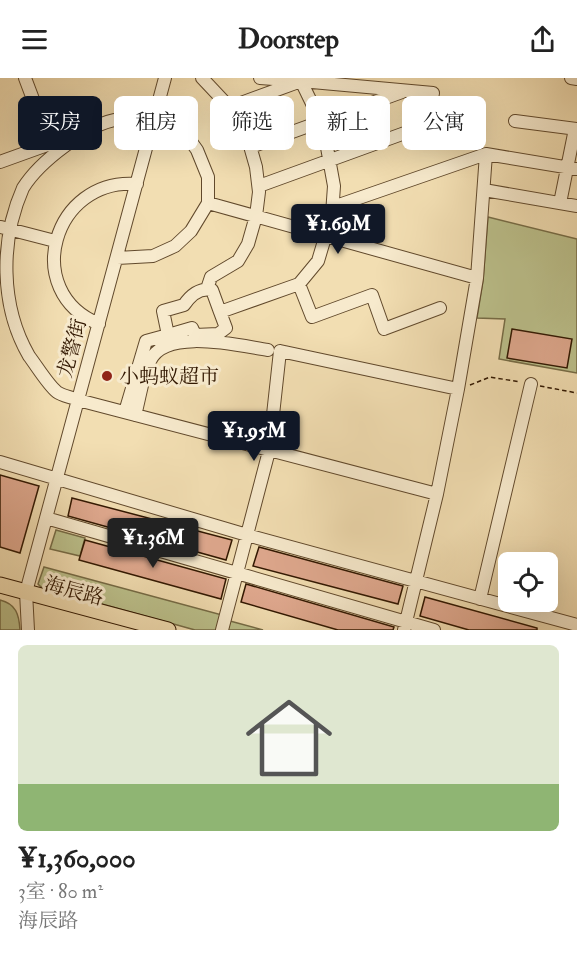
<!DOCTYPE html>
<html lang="zh">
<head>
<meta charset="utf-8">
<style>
  body { margin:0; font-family:"IM FELL Double Pica","Noto Serif SC",serif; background:#f2f2f2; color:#222; height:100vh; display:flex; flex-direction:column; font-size:22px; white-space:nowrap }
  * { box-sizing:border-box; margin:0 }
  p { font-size:20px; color:#767676 }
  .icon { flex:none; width:33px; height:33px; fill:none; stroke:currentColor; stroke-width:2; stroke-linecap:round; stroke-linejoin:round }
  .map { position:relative; height:552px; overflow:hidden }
  .sheet { display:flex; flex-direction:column; background:#fff; flex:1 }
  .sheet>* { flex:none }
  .hud { position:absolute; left:18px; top:18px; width:542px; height:54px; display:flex; gap:12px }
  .buttons { position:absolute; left:498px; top:474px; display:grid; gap:12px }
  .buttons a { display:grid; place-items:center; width:60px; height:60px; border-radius:9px; background:#fff; box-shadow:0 6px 24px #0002; font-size:30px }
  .price { position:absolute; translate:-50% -51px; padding:0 14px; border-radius:6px; background:#111827; color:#fff; font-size:20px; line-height:39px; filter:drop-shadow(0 2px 3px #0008) }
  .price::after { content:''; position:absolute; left:50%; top:36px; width:18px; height:14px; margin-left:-9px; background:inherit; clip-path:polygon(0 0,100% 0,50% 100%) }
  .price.current { background:#222; color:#fff }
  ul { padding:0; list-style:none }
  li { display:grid; align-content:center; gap:12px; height:318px; padding:0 18px }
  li+li { border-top:2px solid #e0e0e0 }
  li span { display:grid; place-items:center; height:186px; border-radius:9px; color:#555 }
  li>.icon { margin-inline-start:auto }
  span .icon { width:108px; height:108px; fill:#fffc; stroke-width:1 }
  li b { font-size:26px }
  .tag { padding:0 21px; border-radius:9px; background:#fff; box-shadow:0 6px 24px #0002; font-size:21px; line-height:54px }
  .tag.current { background:#111827; color:#fff }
  header { display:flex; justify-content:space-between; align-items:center; height:78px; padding:0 18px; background:#fff; font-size:27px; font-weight:700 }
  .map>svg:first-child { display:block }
</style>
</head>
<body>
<header><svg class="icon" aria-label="menu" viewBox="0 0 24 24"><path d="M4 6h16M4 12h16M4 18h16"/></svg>Doorstep<svg class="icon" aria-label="share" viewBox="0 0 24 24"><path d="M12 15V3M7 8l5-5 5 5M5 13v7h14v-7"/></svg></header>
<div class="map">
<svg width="577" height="552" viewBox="0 0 577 552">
  <rect width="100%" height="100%" fill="#f2deb2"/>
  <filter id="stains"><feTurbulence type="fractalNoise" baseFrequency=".00333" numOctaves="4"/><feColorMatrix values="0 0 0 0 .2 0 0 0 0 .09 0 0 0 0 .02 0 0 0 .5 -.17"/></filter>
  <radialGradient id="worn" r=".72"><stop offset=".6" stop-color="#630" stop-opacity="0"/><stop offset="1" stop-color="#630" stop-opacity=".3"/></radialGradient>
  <path fill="#bcc18c" stroke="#766c46" stroke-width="1.5" d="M488,139L577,161V295L499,281L505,241L477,240L483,203Z
    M56,452L85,460L80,478L50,471Z
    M44,489L222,537L218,552H195L41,509L38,506Z
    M0,522C16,526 19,536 20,552H0Z
    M230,543L263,552H227Z"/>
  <path fill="#dfa88e" stroke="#311700" stroke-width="1.5" d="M512,251L572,261L567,290L507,280Z
    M0,397L39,408L20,475L0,469Z
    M72,420L232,462L226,482L68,438Z
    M85,462L226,501L221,521L79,482Z
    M259,469L403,508L398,526L253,488Z
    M246,506L394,549L393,552H338L241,524Z
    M425,519L537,550V552H469L420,538Z"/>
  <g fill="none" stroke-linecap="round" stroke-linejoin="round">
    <g stroke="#61492c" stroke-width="14">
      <path id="minor" d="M202,0L235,35L248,61L256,89L259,114L256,138L248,166L238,183L211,199L207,211
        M571,0L577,1
        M230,29L301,3L433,15L431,25L446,40L259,108
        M515,43L577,51
        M153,44C143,43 131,40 121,41C100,43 81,56 65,68C50,79 33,94 23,110C0,162 0,228 29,278C36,287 48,307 57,314C62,318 72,319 78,322L437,416
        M251,69L402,14
        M0,84L50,66L25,0
        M484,112L577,128
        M208,125L477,200
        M560,125L575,51
        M333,129L486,76L577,91
        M1,149L55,163
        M117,180L153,178L175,168L191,153L208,125V99L197,72L187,58L173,45L155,39
        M299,206L312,239L372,217L384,251L440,230
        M99,246C20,214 53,99 137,106
        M168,257L192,250L195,257L218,256L226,250L220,234
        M125,334L146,263L168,257L163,233L184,227C190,218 200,209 212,212L220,234L299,206L318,183L332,136L334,108L326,64L319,40L301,3L260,0
        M135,337C140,320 142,299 150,283C165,249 240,268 268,272
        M0,384L247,457L577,547
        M46,440L434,552
        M480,521L531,306
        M28,552L26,514L165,0
        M222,552L269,373L280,273L458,311
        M404,552L437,416L458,311L477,200L486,76"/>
    </g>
    <g stroke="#311700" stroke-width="17">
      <path id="major" d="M0,507L168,552"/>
    </g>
    <path stroke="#311700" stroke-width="1.5" stroke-dasharray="4.5 3" stroke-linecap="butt" d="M470,307L490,299L520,304
      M540,308L577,315"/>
    <use href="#minor" stroke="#f7eacd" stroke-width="12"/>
    <use href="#major" stroke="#f2deb2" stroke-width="15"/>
  </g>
  <circle fill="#8f2418" stroke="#f7eacd" stroke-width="2" cx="107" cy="298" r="6"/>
  <g text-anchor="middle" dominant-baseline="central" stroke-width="6" stroke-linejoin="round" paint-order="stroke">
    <g font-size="20" fill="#311700" stroke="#f7eacd">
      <text transform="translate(72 270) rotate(-75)">龙警街</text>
      <text transform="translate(74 513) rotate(15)">海辰路</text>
    </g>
    <g font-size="20" fill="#311700" stroke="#f7eacd" text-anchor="start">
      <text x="119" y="298">小蚂蚁超市</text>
    </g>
  </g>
  <rect width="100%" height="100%" filter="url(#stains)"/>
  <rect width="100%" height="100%" fill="url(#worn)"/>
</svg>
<div class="buttons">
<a><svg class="icon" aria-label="locate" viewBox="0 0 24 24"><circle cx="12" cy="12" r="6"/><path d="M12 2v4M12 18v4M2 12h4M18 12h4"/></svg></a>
</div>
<b class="price" style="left:338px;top:177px">¥1.69M</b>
<b class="price" style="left:254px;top:384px">¥1.95M</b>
<b class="price current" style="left:153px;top:491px">¥1.36M</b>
<div class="hud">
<a class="tag current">买房</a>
<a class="tag">租房</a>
<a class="tag">筛选</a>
<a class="tag">新上</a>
<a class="tag">公寓</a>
</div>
</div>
<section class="sheet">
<ul>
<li><span style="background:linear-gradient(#dfe7d0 75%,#8fb573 0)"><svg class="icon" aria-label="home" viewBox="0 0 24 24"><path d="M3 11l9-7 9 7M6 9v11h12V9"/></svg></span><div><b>¥1,360,000</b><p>3室 · 80 m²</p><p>海辰路</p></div></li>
</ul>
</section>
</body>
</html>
